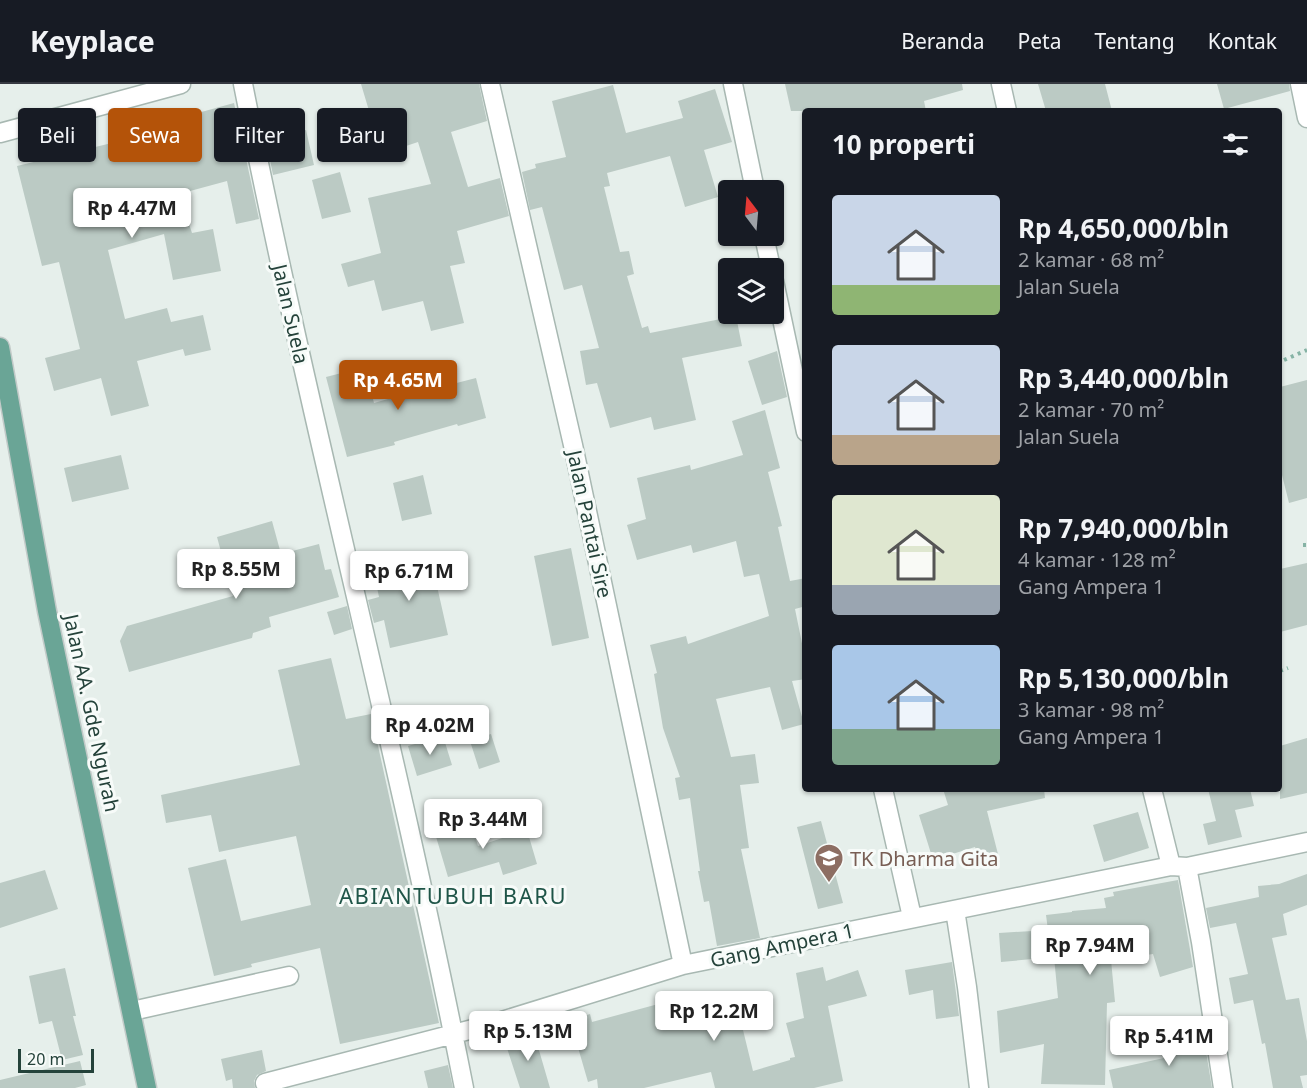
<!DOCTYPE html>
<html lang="id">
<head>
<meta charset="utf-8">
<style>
  body { margin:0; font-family:"Noto Sans",sans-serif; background:#20242c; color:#f1f3f6; height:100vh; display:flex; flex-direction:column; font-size:22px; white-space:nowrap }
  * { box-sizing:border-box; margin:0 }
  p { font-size:20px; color:#9ea1a6 }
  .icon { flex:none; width:33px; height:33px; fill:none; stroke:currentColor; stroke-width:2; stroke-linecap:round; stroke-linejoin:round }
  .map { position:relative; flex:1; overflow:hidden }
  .panel { position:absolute; left:802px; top:24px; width:480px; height:684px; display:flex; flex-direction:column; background:#171b24; border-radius:6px; box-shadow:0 2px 4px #0004 }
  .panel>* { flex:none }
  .top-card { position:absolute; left:18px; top:24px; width:570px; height:54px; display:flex; gap:12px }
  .needle { width:39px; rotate:344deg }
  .buttons { position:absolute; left:718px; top:96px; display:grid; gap:12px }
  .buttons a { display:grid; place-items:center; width:66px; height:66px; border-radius:6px; background:#171b24; box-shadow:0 2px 4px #0004; font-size:30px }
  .scale { position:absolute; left:18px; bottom:15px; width:76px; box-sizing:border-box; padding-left:6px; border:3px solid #24423a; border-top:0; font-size:16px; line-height:21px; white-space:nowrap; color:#24423a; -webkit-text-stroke:4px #f7fbf9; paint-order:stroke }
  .price { position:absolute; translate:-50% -51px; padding:0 14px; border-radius:6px; background:#fff; color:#222; font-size:20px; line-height:39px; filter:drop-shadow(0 2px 3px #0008) }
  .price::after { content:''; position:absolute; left:50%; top:36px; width:18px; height:14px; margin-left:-9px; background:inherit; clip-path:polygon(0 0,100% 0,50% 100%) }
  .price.on { background:#b45309; color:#fff }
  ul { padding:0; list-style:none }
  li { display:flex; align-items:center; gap:18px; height:150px; padding:0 30px }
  li span { display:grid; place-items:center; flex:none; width:168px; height:120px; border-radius:6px; color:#555 }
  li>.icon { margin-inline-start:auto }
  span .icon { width:72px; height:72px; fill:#fffc; stroke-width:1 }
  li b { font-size:26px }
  h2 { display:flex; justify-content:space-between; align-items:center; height:72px; padding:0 30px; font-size:26px }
  .chip { padding:0 21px; border-radius:6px; background:#171b24; box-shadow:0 2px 4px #0004; font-size:21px; line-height:54px }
  .chip.on { background:#b45309; color:#fff }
  header { display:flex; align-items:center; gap:36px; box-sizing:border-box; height:84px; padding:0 30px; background:#171b24; border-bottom:2px solid #363941 }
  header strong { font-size:28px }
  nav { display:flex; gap:33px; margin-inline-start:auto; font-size:21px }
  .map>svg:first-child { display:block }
</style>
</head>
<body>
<header>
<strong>Keyplace</strong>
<nav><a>Beranda</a><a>Peta</a><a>Tentang</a><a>Kontak</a></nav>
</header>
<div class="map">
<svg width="1307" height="1004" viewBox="0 0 1307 1004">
  <rect width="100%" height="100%" fill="#e6efeb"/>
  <path fill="#bbcac4" d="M361,0H479L487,37L451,48L468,103L500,94L509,132L457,147L465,179L450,182L464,239L431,247L423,217L382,227L374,196L348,203L341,180L381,169L368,114L431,100L418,58L382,70Z
    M785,0H962L963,6L924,17L926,27H791Z
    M1038,0H1105L1112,27H1046Z
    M1217,0H1289L1290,7L1224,25Z
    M613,1L626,49L683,34L678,17L715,5L732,58L704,66L718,113L685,123L670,72L607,89L610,102L604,103L620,168L629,167L634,190L627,192L642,244L648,242L650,249L736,232L742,262L682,274L696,336L654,346L651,333L610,344L597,299L586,301L580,267L599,264L582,201L564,206L542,123L530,126L522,88L536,84L535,80L566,73L552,17Z
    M234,19L259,135L236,140L227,97L179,110L192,149L213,145L221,187L173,196L164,150L108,166L125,235L167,224L171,238L203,231L211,266L185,272L183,265L137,277L149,322L111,332L101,294L54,307L45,274L80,265L59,178L42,182L17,82L120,57L118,51Z
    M306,46L314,81L273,91L266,56Z
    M340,88L351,128L322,135L312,96Z
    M777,267L787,313L762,321L748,277Z
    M365,283L374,319L440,300L441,303L476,294L486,334L458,342L457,340L394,358L395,361L347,373L326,293Z
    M1307,296V414L1289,419L1280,383V303Z
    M765,326L780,384L768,388L782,442L778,443L790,497L806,494V522L795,525L806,579V595L792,597L804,640L782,646L770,603L716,615L731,673L755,670L759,699L740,701L749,764L741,765L760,854L717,862L709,817L704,818L698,787H700L690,714L679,716L675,694L680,693L663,644L654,590L657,589L650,561L686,552L688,560L769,532L759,490L744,493L736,457L693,469L691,461L637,476L627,441L646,435L637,394L690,381L691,386L743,371L732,337Z
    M121,371L129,405L72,418L64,384Z
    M423,391L432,430L402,437L393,399Z
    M272,437L281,470L319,460L325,486L331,485L339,513L269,533L271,543L253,549L252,554L129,588L120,557L127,542L233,512L217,453Z
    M571,464L589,554L552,562L534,472Z
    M430,471L448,551L390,564L384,536L374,539L368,516L379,513L373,484Z
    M1307,479V541L1280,548V485Z
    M347,522L352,545L334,551L327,528Z
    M331,574L346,635L371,630L439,939L340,960L320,864L251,880L252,883L214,892L188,784L226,775L241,837L311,821L296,752L219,768L211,731L166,739L161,711L300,681L278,586Z
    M491,650L500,678L479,685L470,657Z
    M443,652L452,681L417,692L408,662Z
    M1307,654V709L1280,715V662Z
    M943,705H1044L1045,714L987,727L1000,778L981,783L975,763L933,776L919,731L948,721Z
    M1208,705H1250L1254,722L1235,726L1242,753L1208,761L1203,740L1216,737Z
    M1138,728L1149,764L1104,778L1093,741Z
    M470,736L478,762L527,746L537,780L503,791L499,778L448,793L434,746Z
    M821,737L843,819L818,825L797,743Z
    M45,786L58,825L0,844V799Z
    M1307,790V821L1283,830L1287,851L1272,854L1286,916L1299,914L1307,957V991L1300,992L1303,1004H1273L1265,959L1262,960L1253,916L1234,920L1229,894L1248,890L1236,839L1210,844L1206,824L1259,813L1258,802L1279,800Z
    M1178,796L1193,883L1160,893L1153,870L1111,876L1115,918L1107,919L1105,1001L1041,1000L1044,960L1000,969L997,927L1058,914L1054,873L1001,878L999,849L1048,846L1046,831L1072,828V827L1106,824L1104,814L1114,812L1113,808Z
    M952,878L959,932L936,935L933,906L909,911L905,886Z
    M823,883L826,897L858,886L867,912L828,922L843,997L814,1004H715L711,988L644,1004H598L597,995L588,998L570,936L590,930L592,938L673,916L675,923L734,909L753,987L790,976V974L795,973L786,939L804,934L796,889Z
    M65,884L76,932H73L83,971L62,976L52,937L39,940L29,892Z
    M534,949L550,1004H520L505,958Z
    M1203,949L1212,1004H1113L1109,986L1164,974L1161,956Z
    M262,966L266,987L257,991L254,997L255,1004H233L232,995L226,997L221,975Z
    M80,977L86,1001L75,1004H0V996Z
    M448,981L453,1004H428L424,987Z"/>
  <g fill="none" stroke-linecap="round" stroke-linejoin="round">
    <g stroke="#a8b8b2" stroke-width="21">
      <path id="minor" d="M243,0C309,336 398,668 464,1004
        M490,0L573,361L683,881
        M733,0L755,106
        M1001,0L1007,27
        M1300,0L1307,34
        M0,49L181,0
        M764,152L771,184
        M774,197L806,348
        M883,705L912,833
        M1152,705L1171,782
        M1187,783L1201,858L1223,1004
        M955,826L967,903L979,1004
        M132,927L289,892
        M265,999L492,940L683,881L1171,782L1187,783L1307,758"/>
    </g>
    <g stroke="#c2cac8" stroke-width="21">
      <path id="major" d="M0,263L47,527L147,1004"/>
    </g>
    <path stroke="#86b3a5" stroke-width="4" stroke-dasharray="3 4.5" stroke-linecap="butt" d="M1284,276L1307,266
      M1303,461H1307
      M1280,587L1288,584"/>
    <use href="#minor" stroke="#fff" stroke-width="18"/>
    <use href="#major" stroke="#6aa596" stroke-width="18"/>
  </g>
  <defs>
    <g id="school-pin" transform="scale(1.5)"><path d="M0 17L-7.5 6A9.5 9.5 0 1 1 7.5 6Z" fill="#8d6e63" stroke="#f7fbf9"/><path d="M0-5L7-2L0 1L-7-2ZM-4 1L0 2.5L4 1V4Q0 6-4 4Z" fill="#fff"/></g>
  </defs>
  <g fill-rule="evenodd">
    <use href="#school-pin" x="829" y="774"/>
  </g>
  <g text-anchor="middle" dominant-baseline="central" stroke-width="6" stroke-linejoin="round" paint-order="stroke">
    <g font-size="20" fill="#24423a" stroke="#f7fbf9">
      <text transform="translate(291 230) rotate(77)">Jalan Suela</text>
      <text transform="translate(590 440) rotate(78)">Jalan Pantai Sire</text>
      <text transform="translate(92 629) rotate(78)">Jalan AA. Gde Ngurah</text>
      <text transform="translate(782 861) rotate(-12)">Gang Ampera 1</text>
    </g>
    <g font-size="20" fill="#785e54" stroke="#f7fbf9" text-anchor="start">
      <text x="850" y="774">TK Dharma Gita</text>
    </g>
    <g font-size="22" letter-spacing="1.5" fill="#1f5548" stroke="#f7fbf9">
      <text x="453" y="811">ABIANTUBUH BARU</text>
    </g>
  </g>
</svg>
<div class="buttons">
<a><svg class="needle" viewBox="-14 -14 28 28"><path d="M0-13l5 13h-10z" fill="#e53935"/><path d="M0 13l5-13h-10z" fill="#9ea1a6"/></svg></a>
<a><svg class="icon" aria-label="layers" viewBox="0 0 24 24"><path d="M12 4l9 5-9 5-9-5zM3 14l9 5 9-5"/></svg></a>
</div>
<div class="scale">20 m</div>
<b class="price" style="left:132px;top:155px">Rp 4.47M</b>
<b class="price on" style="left:398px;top:327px">Rp 4.65M</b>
<b class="price" style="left:236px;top:516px">Rp 8.55M</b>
<b class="price" style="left:409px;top:518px">Rp 6.71M</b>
<b class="price" style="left:430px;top:672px">Rp 4.02M</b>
<b class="price" style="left:483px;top:766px">Rp 3.44M</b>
<b class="price" style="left:1090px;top:892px">Rp 7.94M</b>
<b class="price" style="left:714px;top:958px">Rp 12.2M</b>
<b class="price" style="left:528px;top:978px">Rp 5.13M</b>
<b class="price" style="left:1169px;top:983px">Rp 5.41M</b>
<div class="top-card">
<a class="chip">Beli</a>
<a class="chip on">Sewa</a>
<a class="chip">Filter</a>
<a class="chip">Baru</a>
</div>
<section class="panel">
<h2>10 properti<svg class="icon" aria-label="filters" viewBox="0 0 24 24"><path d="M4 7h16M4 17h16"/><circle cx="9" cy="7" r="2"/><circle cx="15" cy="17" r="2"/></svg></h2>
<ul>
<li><span style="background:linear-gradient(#c9d6e8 75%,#8fb573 0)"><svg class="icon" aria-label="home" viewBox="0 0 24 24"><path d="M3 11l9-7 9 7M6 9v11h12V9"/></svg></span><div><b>Rp 4,650,000/bln</b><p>2 kamar · 68 m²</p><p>Jalan Suela</p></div></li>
<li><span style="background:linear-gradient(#c9d6e8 75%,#b9a48a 0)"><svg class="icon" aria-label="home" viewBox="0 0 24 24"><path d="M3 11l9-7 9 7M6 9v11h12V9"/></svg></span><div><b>Rp 3,440,000/bln</b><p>2 kamar · 70 m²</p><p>Jalan Suela</p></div></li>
<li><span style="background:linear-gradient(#dfe7d0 75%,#9aa5b1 0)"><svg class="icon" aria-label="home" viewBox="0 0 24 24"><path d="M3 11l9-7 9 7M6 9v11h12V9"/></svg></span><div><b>Rp 7,940,000/bln</b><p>4 kamar · 128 m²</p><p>Gang Ampera 1</p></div></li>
<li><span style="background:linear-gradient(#a9c7e8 70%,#7fa58c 0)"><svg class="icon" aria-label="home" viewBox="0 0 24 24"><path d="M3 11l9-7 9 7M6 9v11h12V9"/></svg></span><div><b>Rp 5,130,000/bln</b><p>3 kamar · 98 m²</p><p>Gang Ampera 1</p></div></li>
</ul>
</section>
</div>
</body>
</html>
